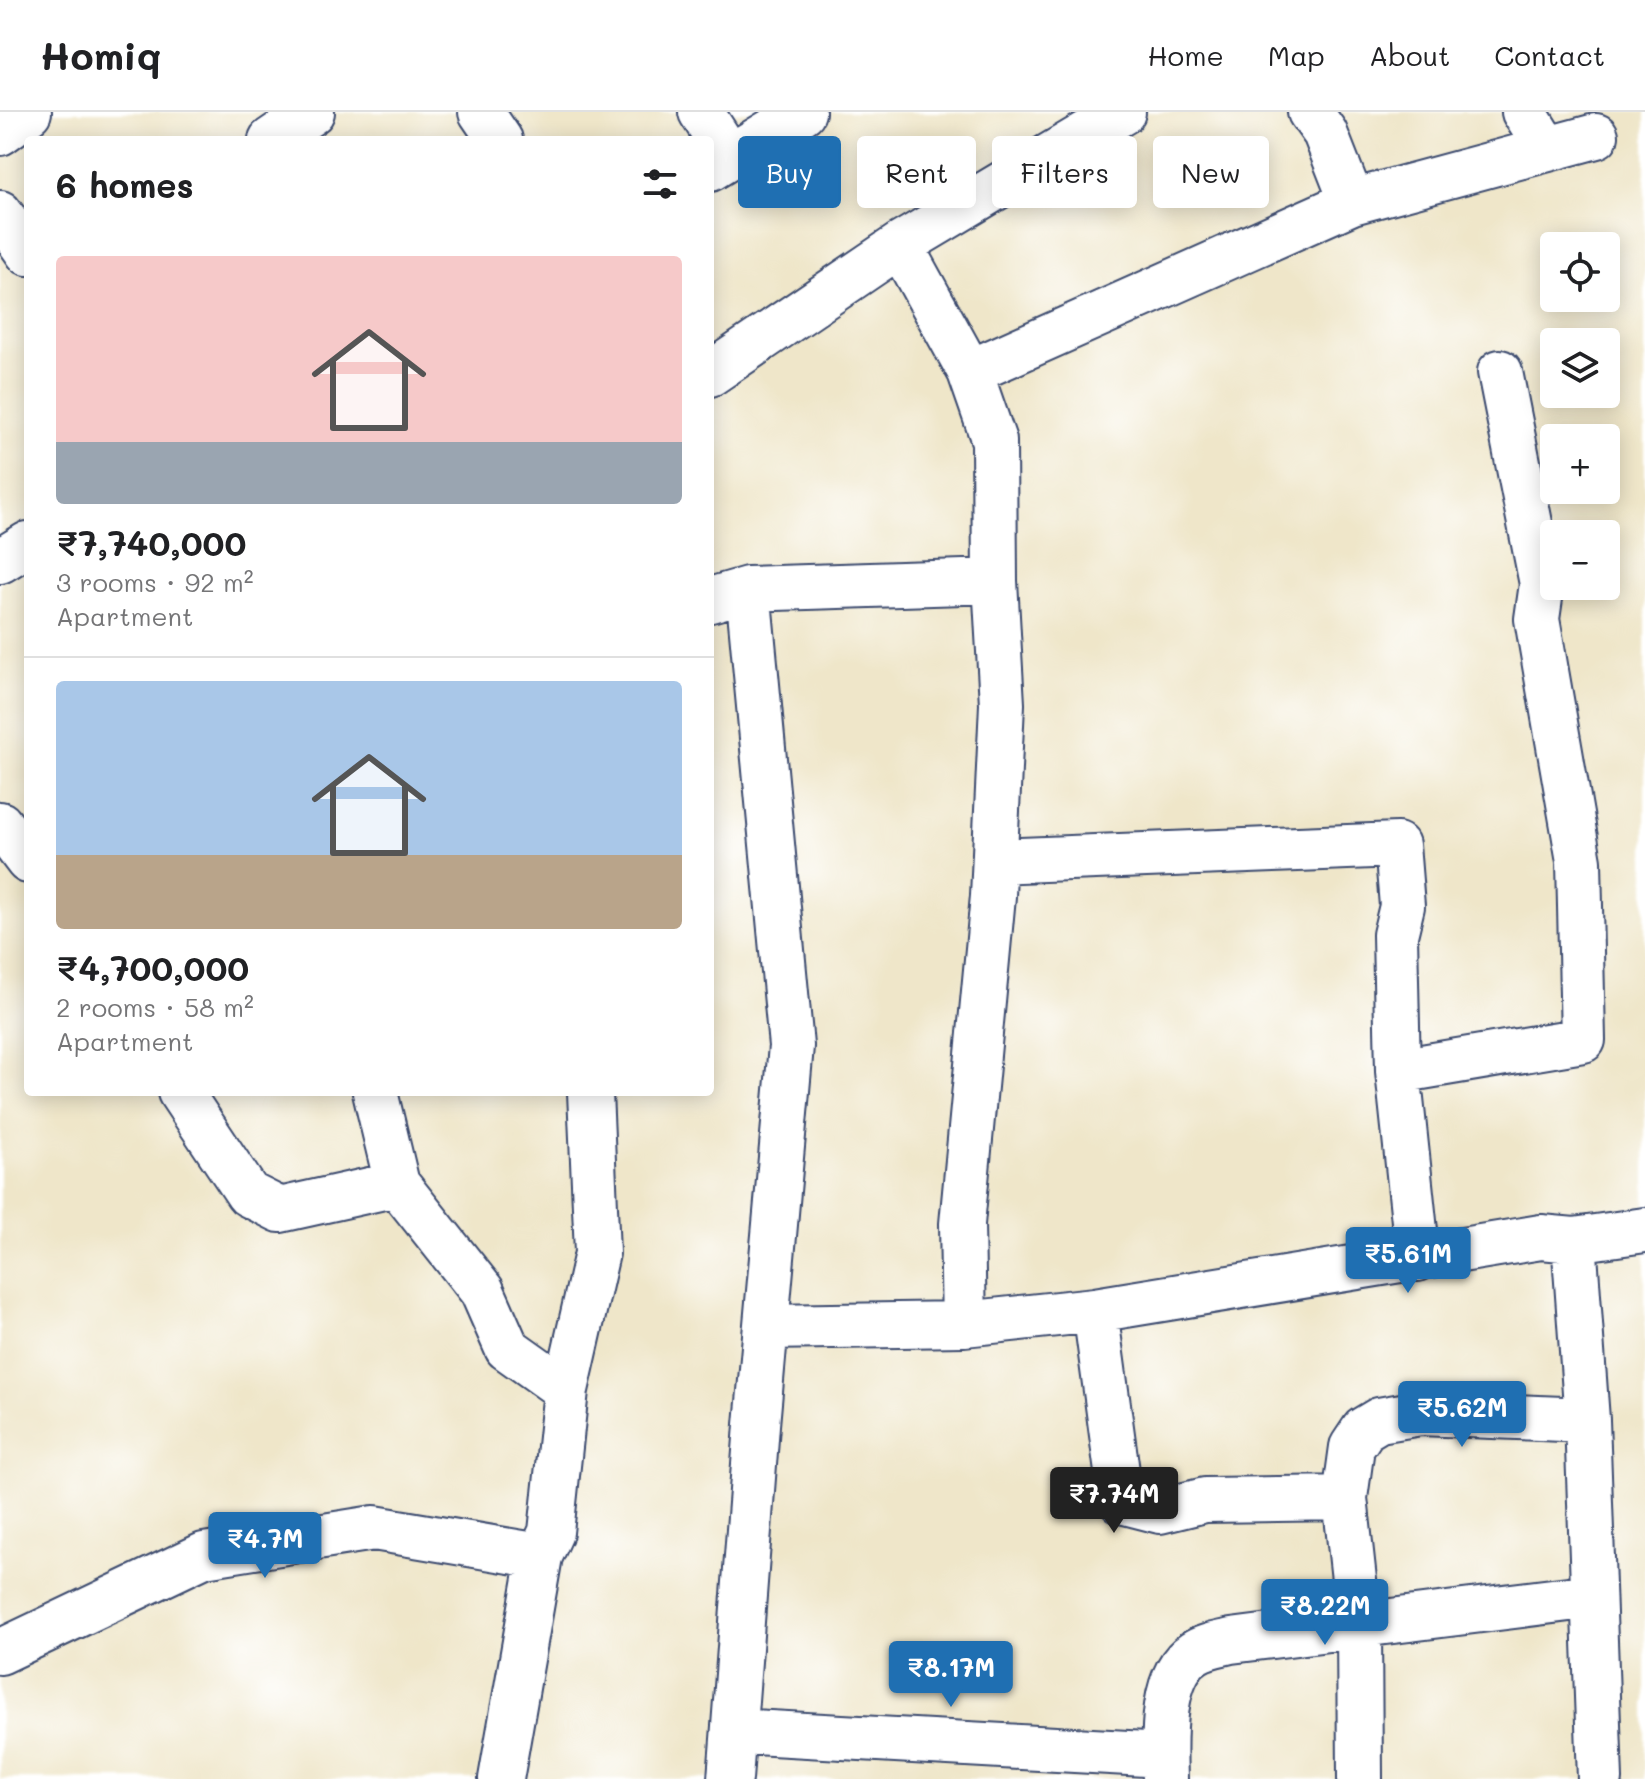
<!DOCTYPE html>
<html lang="en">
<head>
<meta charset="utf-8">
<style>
  body { margin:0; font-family:Mali,sans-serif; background:#f6f6f6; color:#202124; height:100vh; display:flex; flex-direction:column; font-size:30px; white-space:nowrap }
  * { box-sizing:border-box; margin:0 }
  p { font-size:26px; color:#757577 }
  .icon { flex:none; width:44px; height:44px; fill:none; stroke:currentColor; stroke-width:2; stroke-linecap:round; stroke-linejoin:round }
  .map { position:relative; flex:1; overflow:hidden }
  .drawer { position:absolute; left:24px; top:24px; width:690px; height:960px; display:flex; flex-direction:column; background:#fff; border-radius:8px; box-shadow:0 4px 20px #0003 }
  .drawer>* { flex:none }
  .hud { position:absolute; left:738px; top:24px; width:760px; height:72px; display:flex; gap:16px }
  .buttons { position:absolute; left:1540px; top:120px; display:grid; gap:16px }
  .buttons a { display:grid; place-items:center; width:80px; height:80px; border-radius:8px; background:#fff; box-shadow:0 4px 20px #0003; font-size:40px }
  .price { position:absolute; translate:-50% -68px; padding:0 18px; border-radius:8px; background:#1f6fb2; color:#fff; font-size:26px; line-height:52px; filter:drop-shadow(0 2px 4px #0008) }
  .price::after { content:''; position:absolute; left:50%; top:48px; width:24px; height:18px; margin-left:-12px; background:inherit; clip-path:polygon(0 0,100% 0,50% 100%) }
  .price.current { background:#222; color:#fff }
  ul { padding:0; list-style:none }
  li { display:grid; align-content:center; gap:16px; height:424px; padding:0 32px }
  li+li { border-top:2px solid #e0e0e0 }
  li span { display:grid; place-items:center; height:248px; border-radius:8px; color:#555 }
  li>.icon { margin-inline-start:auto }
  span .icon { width:144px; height:144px; fill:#fffc; stroke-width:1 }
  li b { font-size:34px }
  h2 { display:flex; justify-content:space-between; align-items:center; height:96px; padding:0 32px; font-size:34px }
  .chip { padding:0 28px; border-radius:8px; background:#fff; box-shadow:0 4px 20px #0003; font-size:28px; line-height:72px }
  .chip.current { background:#1f6fb2; color:#fff }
  header { display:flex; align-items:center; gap:48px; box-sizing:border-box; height:112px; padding:0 40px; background:#fff; border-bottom:2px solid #e0e0e0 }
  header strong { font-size:38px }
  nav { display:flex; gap:44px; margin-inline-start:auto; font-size:28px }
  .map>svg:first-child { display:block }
</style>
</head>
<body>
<header>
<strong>Homiq</strong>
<nav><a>Home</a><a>Map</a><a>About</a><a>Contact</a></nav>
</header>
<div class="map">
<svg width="1645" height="1667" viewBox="0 0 1645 1667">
  <rect width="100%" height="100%" fill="#fff"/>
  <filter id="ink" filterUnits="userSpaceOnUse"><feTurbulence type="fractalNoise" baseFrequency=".0125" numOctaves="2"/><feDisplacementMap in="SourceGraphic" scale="16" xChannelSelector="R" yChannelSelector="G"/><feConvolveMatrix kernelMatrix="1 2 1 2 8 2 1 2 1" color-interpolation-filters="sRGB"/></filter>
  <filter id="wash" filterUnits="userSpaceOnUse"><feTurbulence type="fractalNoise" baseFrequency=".006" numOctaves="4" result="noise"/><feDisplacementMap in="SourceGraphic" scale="32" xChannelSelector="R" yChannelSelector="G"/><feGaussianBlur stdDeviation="1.8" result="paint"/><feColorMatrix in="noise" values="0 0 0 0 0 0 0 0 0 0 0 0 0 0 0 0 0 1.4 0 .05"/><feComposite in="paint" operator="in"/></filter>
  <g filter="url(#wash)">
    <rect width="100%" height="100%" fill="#efe6c9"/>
  </g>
  <g filter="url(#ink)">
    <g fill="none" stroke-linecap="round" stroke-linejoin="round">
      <g stroke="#3b4a6e" stroke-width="48">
        <path id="minor" d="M481,0L500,28
          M701,0L730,45
          M1310,0L1325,21L1352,90
          M1524,0L1547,37
          M0,21L29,0
          M271,28L312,0
          M710,57L803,0
          M0,101L28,141
          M900,133L970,260L994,329L995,469L1002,592L993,784L962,1112L964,1212
          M970,260L1352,90L1596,24
          M710,262L900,133L1123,0
          M0,449L28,432
          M710,488L748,477L995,469
          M0,712L28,749
          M995,749L1397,733L1402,794L1395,823L1398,959L1418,1147
          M1398,959L1583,928L1579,749L1537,507L1542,472L1500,260
          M180,980L248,1082L280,1098L397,1072L482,1179L507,1236L566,1278
          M375,980L397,1072
          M1574,1128L1645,1118
          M1095,1198L1121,1389L1160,1399L1205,1388L1345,1386
          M766,1215L964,1212L1095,1198L1541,1125L1574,1128L1587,1308L1600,1667
          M0,1540L204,1443L374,1416L540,1444
          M734,1619L1164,1643
          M501,1667L540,1444L551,1420L566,1278L597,1141L590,980
          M730,1667L757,1313L791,934L748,477
          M1165,1667C1164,1630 1160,1563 1194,1541C1204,1534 1219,1532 1231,1529L1593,1484
          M1360,1667L1359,1513L1345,1386L1352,1335L1364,1317L1379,1308L1420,1301L1587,1308"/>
      </g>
      <use href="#minor" stroke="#fff" stroke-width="44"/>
    </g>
  </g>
</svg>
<div class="buttons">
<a><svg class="icon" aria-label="locate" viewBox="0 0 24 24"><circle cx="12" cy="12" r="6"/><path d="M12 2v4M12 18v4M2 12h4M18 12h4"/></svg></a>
<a><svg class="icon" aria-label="layers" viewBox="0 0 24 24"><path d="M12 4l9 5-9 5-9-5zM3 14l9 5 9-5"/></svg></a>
<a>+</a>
<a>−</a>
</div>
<b class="price" style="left:1408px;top:1183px">₹5.61M</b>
<b class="price" style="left:1462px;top:1337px">₹5.62M</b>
<b class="price current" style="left:1114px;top:1423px">₹7.74M</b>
<b class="price" style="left:265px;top:1468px">₹4.7M</b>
<b class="price" style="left:1325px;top:1535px">₹8.22M</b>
<b class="price" style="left:951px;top:1597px">₹8.17M</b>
<div class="hud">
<a class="chip current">Buy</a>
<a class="chip">Rent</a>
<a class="chip">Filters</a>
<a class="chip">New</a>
</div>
<section class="drawer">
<h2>6 homes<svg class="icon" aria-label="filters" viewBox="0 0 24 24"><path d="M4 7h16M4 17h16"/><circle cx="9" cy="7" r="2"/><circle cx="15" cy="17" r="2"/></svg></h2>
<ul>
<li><span style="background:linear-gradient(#f6c9c9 75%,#9aa5b1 0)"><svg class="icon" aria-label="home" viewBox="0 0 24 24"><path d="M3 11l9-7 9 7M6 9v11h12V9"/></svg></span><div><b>₹7,740,000</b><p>3 rooms · 92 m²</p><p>Apartment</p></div></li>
<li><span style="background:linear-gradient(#a9c7e8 70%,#b9a48a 0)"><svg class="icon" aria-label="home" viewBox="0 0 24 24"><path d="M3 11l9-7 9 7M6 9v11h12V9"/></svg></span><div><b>₹4,700,000</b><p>2 rooms · 58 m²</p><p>Apartment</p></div></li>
</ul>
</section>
</div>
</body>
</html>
